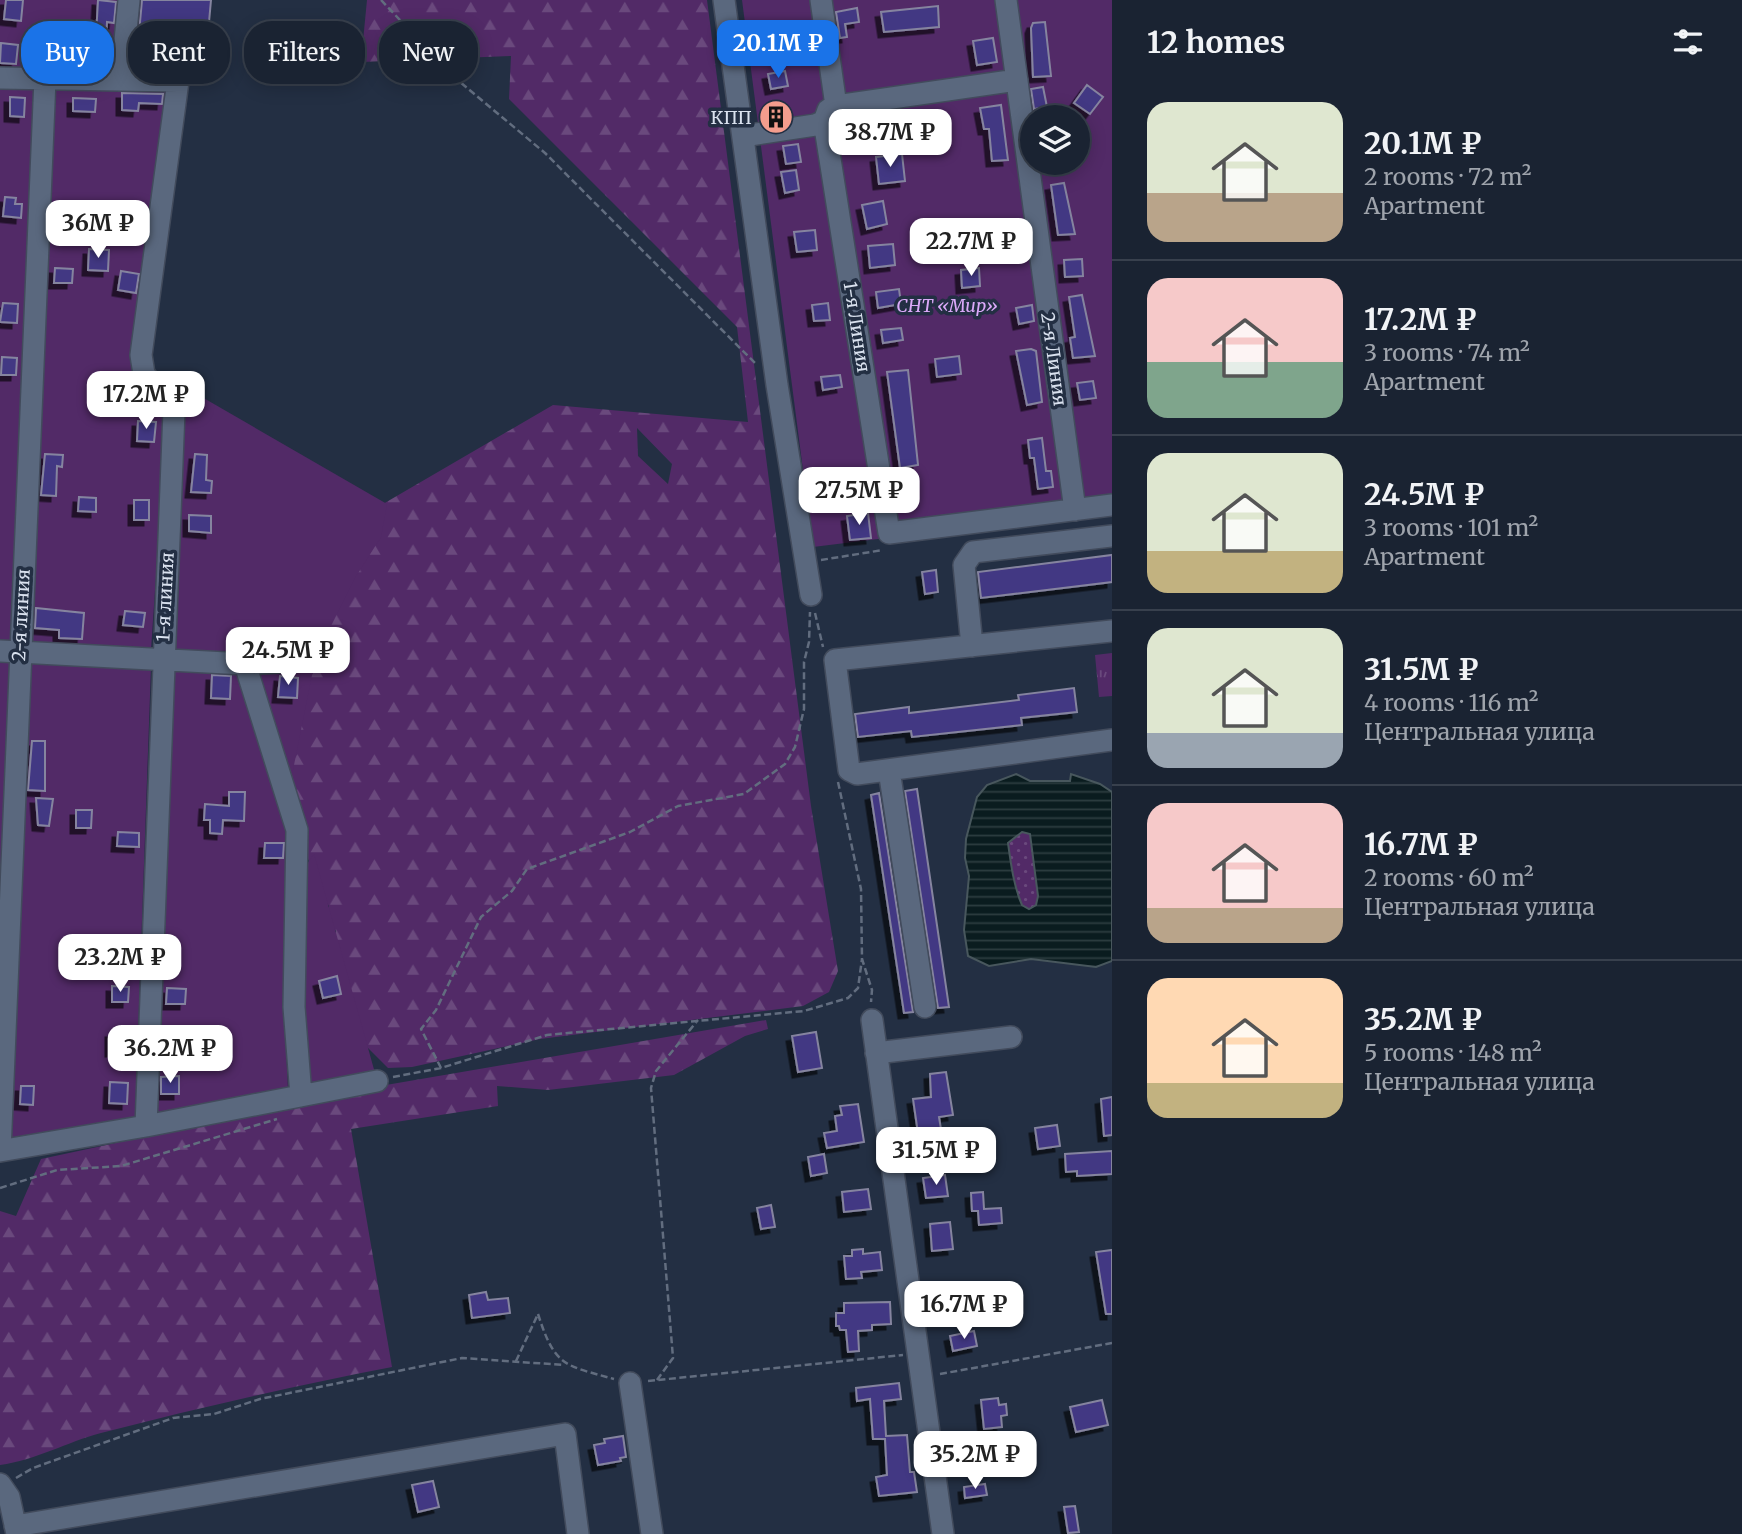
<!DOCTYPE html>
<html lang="en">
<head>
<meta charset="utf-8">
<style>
  body { margin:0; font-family:Merriweather,serif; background:#272f3e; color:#f1f3f6; height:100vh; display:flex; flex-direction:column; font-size:26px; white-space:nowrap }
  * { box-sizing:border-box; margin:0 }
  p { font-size:23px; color:#9fa4ac }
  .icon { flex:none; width:38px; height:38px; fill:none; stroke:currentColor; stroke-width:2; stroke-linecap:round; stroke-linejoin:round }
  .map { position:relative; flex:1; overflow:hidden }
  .side { display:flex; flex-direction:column; background:#1a2332; width:630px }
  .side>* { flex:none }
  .banner { position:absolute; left:21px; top:21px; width:665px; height:63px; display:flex; gap:14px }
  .tools { position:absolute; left:1020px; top:105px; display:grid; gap:14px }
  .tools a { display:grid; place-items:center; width:70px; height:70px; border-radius:50%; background:#1a2332; box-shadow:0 4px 18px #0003,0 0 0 2px #38404d; font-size:35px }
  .price { position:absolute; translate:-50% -60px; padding:0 16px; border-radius:14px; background:#fff; color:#222; font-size:23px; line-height:46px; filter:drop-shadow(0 2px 4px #0008) }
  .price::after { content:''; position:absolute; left:50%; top:42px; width:21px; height:16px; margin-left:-10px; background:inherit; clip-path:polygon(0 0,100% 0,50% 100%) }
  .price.on { background:#1a73e8; color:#fff }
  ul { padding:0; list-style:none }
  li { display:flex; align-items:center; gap:21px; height:175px; padding:0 35px }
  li+li { border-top:2px solid #38404d }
  li span { display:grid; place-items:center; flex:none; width:196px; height:140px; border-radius:21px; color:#555 }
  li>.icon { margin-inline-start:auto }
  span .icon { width:84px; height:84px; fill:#fffc; stroke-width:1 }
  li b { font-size:30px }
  h2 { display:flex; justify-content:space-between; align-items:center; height:84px; padding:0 35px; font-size:30px }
  .tag { padding:0 24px; border-radius:28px; background:#1a2332; box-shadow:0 4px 18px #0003,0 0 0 2px #38404d; font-size:24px; line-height:63px }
  .tag.on { background:#1a73e8; color:#fff }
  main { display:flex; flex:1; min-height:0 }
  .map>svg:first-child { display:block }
</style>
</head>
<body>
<main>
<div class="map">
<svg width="1112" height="1534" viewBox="0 0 1112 1534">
  <defs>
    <pattern id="grass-dots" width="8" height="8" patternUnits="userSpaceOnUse" patternTransform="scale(1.75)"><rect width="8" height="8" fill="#522a67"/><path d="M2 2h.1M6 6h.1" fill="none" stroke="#6a497d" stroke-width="1.8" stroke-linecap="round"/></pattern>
    <pattern id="forest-firs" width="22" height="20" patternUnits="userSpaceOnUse" patternTransform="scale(1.75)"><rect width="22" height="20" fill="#522a67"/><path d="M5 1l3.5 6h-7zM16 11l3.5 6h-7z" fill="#6a497d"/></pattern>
    <pattern id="park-tufts" width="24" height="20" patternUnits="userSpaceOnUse" patternTransform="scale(1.75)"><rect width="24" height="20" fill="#522a67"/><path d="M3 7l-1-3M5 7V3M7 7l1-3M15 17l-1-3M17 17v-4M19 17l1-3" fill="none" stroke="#6a497d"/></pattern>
    <pattern id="water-rules" width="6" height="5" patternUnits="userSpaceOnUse" patternTransform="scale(1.75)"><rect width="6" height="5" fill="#0a1c1f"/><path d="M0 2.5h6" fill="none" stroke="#2d3d40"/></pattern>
    <filter id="shadow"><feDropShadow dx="-5.5" dy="5.5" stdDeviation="0" flood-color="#0009"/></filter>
  </defs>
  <rect width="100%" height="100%" fill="#232f43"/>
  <path fill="url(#grass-dots)" d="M1022,832L1030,834L1038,896L1036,905L1028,909L1022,906C1014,887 1011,864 1008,843Z"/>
  <path fill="url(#forest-firs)" fill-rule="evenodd" d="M367,0H707L811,806L838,971L829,992L803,1006L540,1039L412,1067L388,1068L363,1043L329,954L336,931L329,923V906L320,893V879L299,844L283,748L292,670L383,504L553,405L748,422L737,327L509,99L511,56L361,62ZM637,428L672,464L668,484L638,456Z
    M766,1020L768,1029L745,1036L674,1075L548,1090L497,1086L498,1106L351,1129L392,1367C294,1386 198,1408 101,1433C67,1442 36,1460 0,1465V1211L16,1216L41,1159L386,1085Z"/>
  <path fill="url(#park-tufts)" d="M1112,653V696L1099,697L1095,655Z"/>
  <path fill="#522a67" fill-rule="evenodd" d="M0,0H211L204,77L0,73Z
    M742,0H1112V510L813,547ZM1032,117H1078V163H1032Z
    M0,86L39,87L10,643H0Z
    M51,86L176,88L136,375L167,413L151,650L26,644Z
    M188,389L387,504L381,537L355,578L317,654L245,656L168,651L180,430Z
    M0,660H10L0,934Z
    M25,661L151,667L135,1117L7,1138Z
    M314,665L292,775L283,769L253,669Z
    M167,667L239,671L291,828L284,1009L288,1089L153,1114Z
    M314,854L375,1073L306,1087L300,1004L304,868Z"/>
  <path fill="url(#water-rules)" stroke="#48575d" stroke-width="2" fill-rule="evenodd" d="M1016,774L1030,781H1070L1071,774L1100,784L1112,792V961L1096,967L1031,959L989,966L968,956L964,930L969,876L965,858L966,839L977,797L987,785ZM1022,832L1030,834L1038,896L1036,905L1029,909L1022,905C1014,887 1011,865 1008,843Z"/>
  <path fill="#433783" stroke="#85849f" stroke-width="2" filter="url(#shadow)" d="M6,0H23L21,21L4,19Z
    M98,0L116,2L114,23L107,22L105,61L88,60L89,36H96Z
    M142,0H211L204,77H190L179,68L136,67Z
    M938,6L939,27L884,32L881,12Z
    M857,8L859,22L845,24L847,37L840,38L836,12Z
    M811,21L813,40L795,42L793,23Z
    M1045,22L1051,76L1033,77L1031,28L1033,23Z
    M993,38L997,62L977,65L973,41Z
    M1,43L18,45L16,64L0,63Z
    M785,71L788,86L771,89L768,74Z
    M1087,85L1103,97L1090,114L1074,103Z
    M1043,87L1047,107L1034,109L1031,89Z
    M122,93L163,94L162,104L139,103L138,111L122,110Z
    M10,97L25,98L24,117L10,116Z
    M73,98L96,99L95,112L73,111Z
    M1001,105L1008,160L992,161L989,129H984L980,108Z
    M871,117L873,136L857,138L855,119Z
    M798,144L801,162L786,164L783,146Z
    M902,154L905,181L879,184L876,157Z
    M796,170L799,190L785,193L781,172Z
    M1064,183L1075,234L1058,235L1051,185Z
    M5,197L16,198L15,204H22L21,218L3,216Z
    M883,201L887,224L867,229L862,205Z
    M969,225L970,240L950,241V226Z
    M815,230L817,250L797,252L794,232Z
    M893,244L895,265L870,268L868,246Z
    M89,249L109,250L108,271L88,270Z
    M1082,259L1083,276L1065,277L1064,260Z
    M55,268L73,269L72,283H54Z
    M979,268L980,286L962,288L961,270Z
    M121,271L139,274L136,293L118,290Z
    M899,289L901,304L878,308L876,292Z
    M1082,295L1095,356L1073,358L1070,338L1075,337L1069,297Z
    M3,303L18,304L17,323L0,322Z
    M828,303L830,320L814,321L812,305Z
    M1032,305L1034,321L1019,324L1016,308Z
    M901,328L903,340L883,343L881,330Z
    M1031,349L1036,351L1042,402L1027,405L1016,351Z
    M959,356L961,374L937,377L935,359Z
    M2,357L17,358L16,375H1Z
    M908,370L918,465L900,468L887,372Z
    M840,375L842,387L823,390L821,377Z
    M1093,381L1096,398L1080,400L1077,383Z
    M138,421L156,422L154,442L137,441Z
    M1042,438L1046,471H1051L1053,487L1038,489L1034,458H1030L1028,440Z
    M45,454L63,455L62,467L57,466L56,496L41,495Z
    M195,454L207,455L206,480L212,481L211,493L191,492Z
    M79,497L96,498V512L78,511Z
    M134,500H149V520H134Z
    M868,513L871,538L850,540L847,516Z
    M189,515L211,516V533L189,531Z
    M1112,555V582L981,598L978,572Z
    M936,570L938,592L925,594L922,572Z
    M36,608L84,613L82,639L59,638V630L35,628Z
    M125,611L145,613L143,627L123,625Z
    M212,675L231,676L230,699L211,698Z
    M280,676L298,678L297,698L278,697Z
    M1074,688L1077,712L1021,718L1022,725L912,737L911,731L858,737L855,714L909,707V713L1019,700L1018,695Z
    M32,741H45V791L28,790Z
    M917,789L949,1007L938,1008L905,791Z
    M229,792H245L244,821L223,820L222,834L210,833V820H204L205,804L229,806Z
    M879,793L913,1012L904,1013L871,795Z
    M36,798L53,799L49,826L38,825Z
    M76,810H92L91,828H76Z
    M118,832L139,833V847L117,846Z
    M265,843H284L283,858H264Z
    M337,976L341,994L323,998L319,981Z
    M112,986L129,987L128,1002H112Z
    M167,988L186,989L185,1004H166Z
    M126,1031L127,1049L111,1051V1032Z
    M816,1032L822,1068L798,1072L792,1036Z
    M946,1072L953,1115L939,1117L945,1154H921L913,1099L931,1097L930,1074Z
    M179,1076V1094H161V1077Z
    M110,1082L128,1083L127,1104L109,1103Z
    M21,1086H34L33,1105L20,1104Z
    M1112,1097V1135L1104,1136L1101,1099Z
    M858,1104L864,1142L827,1148L824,1133L837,1131L835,1116L842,1115L840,1106Z
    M1057,1125L1060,1146L1038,1149L1035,1128Z
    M1112,1151V1174L1077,1176V1171L1066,1172L1065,1154Z
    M824,1154L827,1173L811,1176L808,1157Z
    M945,1175L948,1196L926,1198L923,1178Z
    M868,1189L871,1209L844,1212L842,1192Z
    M983,1192L984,1209L1001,1208L1002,1223L979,1225L978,1211H972L971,1193Z
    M771,1205L775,1227L761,1229L757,1208Z
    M950,1222L953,1249L932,1251L930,1224Z
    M863,1249V1254L880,1252L882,1270L861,1272L862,1278L846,1279L844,1256H852V1250Z
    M1112,1250V1314H1106L1096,1252Z
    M959,1285L961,1301L939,1303L937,1287Z
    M486,1292L488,1300L508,1298L510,1313L472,1318L469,1295Z
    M890,1302L891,1324L872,1325V1330L858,1331L859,1351L848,1352L846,1330H840L839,1326H836V1313H844V1303Z
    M974,1331L977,1346L953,1351L950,1336Z
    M899,1383L901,1399L884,1401L886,1436L907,1435L910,1472H914L917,1492L879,1496L876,1477L887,1475L885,1439H873L870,1399L857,1401L856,1388Z
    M998,1398L999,1405L1006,1404L1007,1415L1001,1416L1002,1427L984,1429L981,1400Z
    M1102,1400L1108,1425L1076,1432L1070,1407Z
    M623,1436L626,1457L620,1458L621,1461L598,1465L594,1445L605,1443L604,1439Z
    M433,1481L439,1507L418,1512L412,1485Z
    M985,1484L987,1495L965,1498L964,1487Z
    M1075,1506L1079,1532L1068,1533L1064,1507Z"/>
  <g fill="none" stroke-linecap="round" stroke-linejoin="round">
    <g stroke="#424b5c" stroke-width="24">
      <path id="minor" d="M724,0L777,385L811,595
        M821,0L836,106
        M1006,0L1075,510
        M122,71L129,0
        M0,78L178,81L141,355L144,374L174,411L146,1126
        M45,79L0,1151L146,1126L377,1081
        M824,121L889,533L1112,505
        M743,136L815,125L824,121L828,110L836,106L1017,80
        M1112,631L835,660L849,770L857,774L1112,740
        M972,646L964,565L973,552L1112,536
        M0,651L245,664L279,662
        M245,664L297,830L294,1007L301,1096
        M889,770L925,1007
        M872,1020L943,1534
        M876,1053L1011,1037
        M630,1383L652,1534
        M0,1484L9,1497L17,1534
        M15,1526L565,1434L578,1534"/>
    </g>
    <path stroke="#626d7f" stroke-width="2.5" stroke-dasharray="7 3.5" stroke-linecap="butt" d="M381,0L454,77L545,153L755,363
      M821,560L883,550
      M815,613L823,647
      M838,782L861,889L862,959L872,990L871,1002
      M441,1068L421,1029L436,1010L481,917L512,891L527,869L630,832L678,806L744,794L785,764L795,747L804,709V662L809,642L810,612
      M393,1077L441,1068L547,1035L804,1011L848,998L858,988L862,959
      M0,1188L57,1170L121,1166L277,1119
      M538,1314C555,1367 564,1365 614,1379
      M516,1361L538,1314
      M940,1374L1112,1343
      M657,1380L673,1358L651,1088L656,1071L698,1020
      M648,1381L903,1355
      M16,1478L33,1468L173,1418L214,1414L260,1399L462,1358L564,1365"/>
    <use href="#minor" stroke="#5a687e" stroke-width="21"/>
  </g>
  <defs>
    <g id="building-disc" transform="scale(1.75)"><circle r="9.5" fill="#f49d8d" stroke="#232f43"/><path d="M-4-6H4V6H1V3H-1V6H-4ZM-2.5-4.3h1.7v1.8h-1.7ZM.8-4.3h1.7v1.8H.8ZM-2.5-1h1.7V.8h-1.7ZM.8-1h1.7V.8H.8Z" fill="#111"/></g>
  </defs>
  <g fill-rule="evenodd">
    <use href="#building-disc" x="776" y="117"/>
  </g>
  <g text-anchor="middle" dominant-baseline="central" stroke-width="7" stroke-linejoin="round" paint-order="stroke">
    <g font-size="18" fill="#dae2ef" stroke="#232f43" text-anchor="end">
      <text x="752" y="117">КПП</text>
    </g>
    <g font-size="18" font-style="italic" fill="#dba9f9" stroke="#232f43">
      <text x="947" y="305">СНТ «Мир»</text>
    </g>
    <g font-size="18" fill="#dae2ef" stroke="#232f43">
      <text transform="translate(857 327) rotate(81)">1-я Линия</text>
      <text transform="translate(1054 359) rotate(82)">2-я Линия</text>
      <text transform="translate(165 597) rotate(-87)">1-я линия</text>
      <text transform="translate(21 615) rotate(-87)">2-я линия</text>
    </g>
  </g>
</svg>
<div class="tools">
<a><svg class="icon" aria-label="layers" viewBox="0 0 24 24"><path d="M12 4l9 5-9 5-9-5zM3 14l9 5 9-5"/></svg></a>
</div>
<b class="price on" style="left:778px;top:80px">20.1M ₽</b>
<b class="price" style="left:890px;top:169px">38.7M ₽</b>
<b class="price" style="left:98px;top:260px">36M ₽</b>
<b class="price" style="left:971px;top:278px">22.7M ₽</b>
<b class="price" style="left:146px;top:431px">17.2M ₽</b>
<b class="price" style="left:859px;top:527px">27.5M ₽</b>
<b class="price" style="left:288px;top:687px">24.5M ₽</b>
<b class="price" style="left:120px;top:994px">23.2M ₽</b>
<b class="price" style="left:170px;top:1085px">36.2M ₽</b>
<b class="price" style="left:936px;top:1187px">31.5M ₽</b>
<b class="price" style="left:964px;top:1341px">16.7M ₽</b>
<b class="price" style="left:975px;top:1491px">35.2M ₽</b>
<div class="banner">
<a class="tag on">Buy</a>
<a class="tag">Rent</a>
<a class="tag">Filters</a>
<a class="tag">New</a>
</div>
</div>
<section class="side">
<h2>12 homes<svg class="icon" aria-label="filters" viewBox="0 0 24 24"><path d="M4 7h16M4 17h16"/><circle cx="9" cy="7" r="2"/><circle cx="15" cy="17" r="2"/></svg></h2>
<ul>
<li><span style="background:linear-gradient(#dfe7d0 65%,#b9a48a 0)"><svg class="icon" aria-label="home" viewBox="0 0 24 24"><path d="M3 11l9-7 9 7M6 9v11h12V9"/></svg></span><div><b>20.1M ₽</b><p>2 rooms · 72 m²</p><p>Apartment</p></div></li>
<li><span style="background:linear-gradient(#f6c9c9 60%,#7fa58c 0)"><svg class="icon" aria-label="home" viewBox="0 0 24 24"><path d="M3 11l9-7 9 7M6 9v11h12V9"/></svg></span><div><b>17.2M ₽</b><p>3 rooms · 74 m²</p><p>Apartment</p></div></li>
<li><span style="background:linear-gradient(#dfe7d0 70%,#c2b280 0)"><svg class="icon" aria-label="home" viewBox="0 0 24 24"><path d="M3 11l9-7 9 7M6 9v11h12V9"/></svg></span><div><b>24.5M ₽</b><p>3 rooms · 101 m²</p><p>Apartment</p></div></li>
<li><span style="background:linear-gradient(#dfe7d0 75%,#9aa5b1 0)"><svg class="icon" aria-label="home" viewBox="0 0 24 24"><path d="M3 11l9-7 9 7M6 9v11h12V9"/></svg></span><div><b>31.5M ₽</b><p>4 rooms · 116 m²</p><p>Центральная улица</p></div></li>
<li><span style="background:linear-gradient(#f6c9c9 75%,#b9a48a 0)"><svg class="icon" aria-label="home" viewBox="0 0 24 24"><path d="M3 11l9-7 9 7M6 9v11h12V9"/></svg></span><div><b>16.7M ₽</b><p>2 rooms · 60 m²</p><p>Центральная улица</p></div></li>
<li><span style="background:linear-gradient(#ffd9b3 75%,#c2b280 0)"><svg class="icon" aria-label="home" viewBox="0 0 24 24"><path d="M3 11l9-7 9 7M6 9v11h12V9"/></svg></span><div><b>35.2M ₽</b><p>5 rooms · 148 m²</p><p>Центральная улица</p></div></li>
</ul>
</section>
</main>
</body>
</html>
